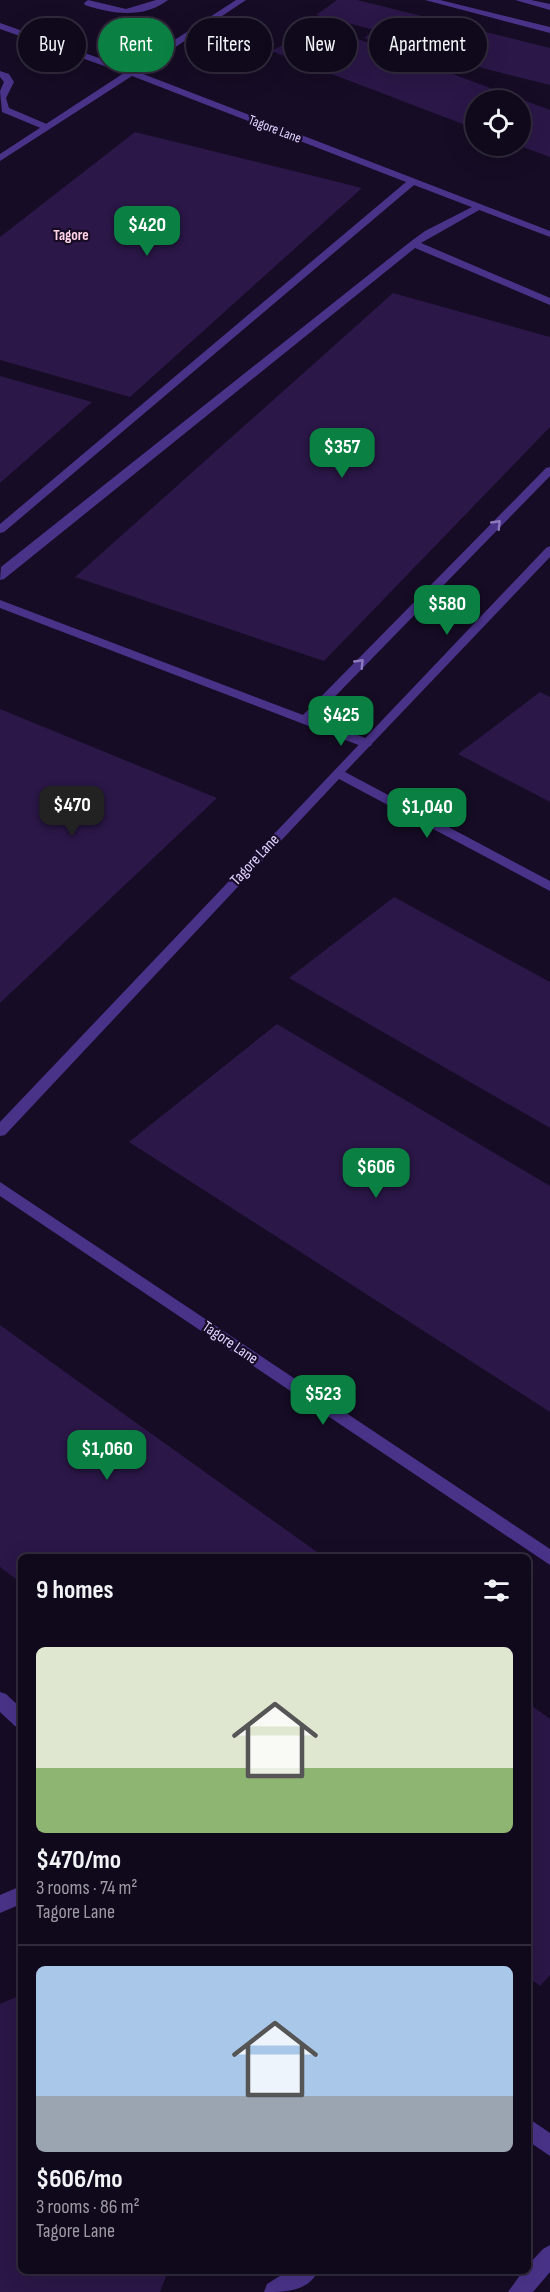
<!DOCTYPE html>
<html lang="en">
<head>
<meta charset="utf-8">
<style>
  body { margin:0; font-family:"Sofia Sans Condensed",sans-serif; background:#1e1729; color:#f1f3f6; height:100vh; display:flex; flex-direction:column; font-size:22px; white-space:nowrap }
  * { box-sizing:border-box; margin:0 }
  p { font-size:20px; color:#9c9aa3 }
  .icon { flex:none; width:33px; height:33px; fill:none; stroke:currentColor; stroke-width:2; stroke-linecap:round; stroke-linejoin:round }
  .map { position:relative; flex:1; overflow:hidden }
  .details { position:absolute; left:18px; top:1554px; width:513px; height:720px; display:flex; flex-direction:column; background:#10091c; border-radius:9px; box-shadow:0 6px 24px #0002,0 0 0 2px #302a3b }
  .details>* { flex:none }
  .guide { position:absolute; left:18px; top:18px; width:514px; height:54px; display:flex; gap:12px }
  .buttons { position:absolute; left:465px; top:90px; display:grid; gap:12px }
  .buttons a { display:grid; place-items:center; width:66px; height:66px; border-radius:50%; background:#10091c; box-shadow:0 6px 24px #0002,0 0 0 2px #302a3b; font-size:30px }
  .price { position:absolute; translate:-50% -51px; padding:0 14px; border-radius:12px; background:#0b8043; color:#fff; font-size:20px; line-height:39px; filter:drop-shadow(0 2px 3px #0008) }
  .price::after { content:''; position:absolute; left:50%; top:36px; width:18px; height:14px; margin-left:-9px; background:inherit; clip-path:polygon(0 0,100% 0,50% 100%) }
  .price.selected { background:#222; color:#fff }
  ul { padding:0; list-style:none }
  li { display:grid; align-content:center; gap:12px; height:318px; padding:0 18px }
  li+li { border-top:2px solid #302a3b }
  li span { display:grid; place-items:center; height:186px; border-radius:9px; color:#555 }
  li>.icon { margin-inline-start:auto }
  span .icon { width:108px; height:108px; fill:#fffc; stroke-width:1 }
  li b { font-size:26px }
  h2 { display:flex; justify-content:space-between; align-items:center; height:72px; padding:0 18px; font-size:26px }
  .chip { padding:0 21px; border-radius:27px; background:#10091c; box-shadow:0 6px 24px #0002,0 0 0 2px #302a3b; font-size:21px; line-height:54px }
  .chip.selected { background:#0b8043; color:#fff }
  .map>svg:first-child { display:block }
</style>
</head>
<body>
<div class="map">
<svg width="550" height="2292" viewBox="0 0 550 2292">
  <rect width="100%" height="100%" fill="#160c25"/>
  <path fill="#2b1748" d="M337,0H357L550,48V85L364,38L375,30L316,15Z
    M323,26L550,110V157L520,146V100H476V129L271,51Z
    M135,132L362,188L130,397L0,360V237Z
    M393,293L550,337V427L324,661L75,577Z
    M0,376L92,402L0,483Z
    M540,692L550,697V802L458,754Z
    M0,709L217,798L0,1003Z
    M394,897L550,982V1128L289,978Z
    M277,1024L550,1186V1412L129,1142Z
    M0,1325L54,1364L324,1557H21V1583L0,1567Z
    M528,1703L550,1719V1975L540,1986L528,1977Z
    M21,1995V2271H168L160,2292H0V2004Z"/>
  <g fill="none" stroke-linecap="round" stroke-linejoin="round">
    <path fill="#493389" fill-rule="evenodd" d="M88,0L126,9L156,0H168C143,19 113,14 85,5L84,3Z
      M425,0H440L550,27V33Z
      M515,0H531L550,4V10Z
      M0,71L9,74L14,82L6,98L9,108L49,125V129H43L2,112L0,91L4,82L0,77Z
      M478,204L481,205V209L421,243L550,298V305L415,248L4,579L0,580L1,567L410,242L425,231Z
      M550,467V476L313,719L371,740L372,743L371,746H361L0,608V600L303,715L546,468Z
      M0,1692L6,1694L21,1708V1728L15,1726L0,1712Z
      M21,1886V1904L0,1913V1895Z
      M528,2118L550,2133V2156L528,2141Z
      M288,2271H318C308,2292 285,2292 264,2292L267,2284Z"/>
    <path fill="#493389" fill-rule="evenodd" d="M236,0H246L138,72L550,231V237L414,185L4,532L0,533V524L406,182L132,76L0,161V154L124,73L0,29V23L130,69Z
      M550,546V557L345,772L550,881V891L339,779L5,1135L0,1136V1122L546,548Z
      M0,1182L550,1549V1565L0,1196Z
      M550,2245V2272L533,2292H508L523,2271H528V2265L543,2249Z"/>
  </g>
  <defs><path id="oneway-chevron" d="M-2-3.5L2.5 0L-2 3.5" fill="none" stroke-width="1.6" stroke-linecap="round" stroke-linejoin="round" transform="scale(1.5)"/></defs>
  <g stroke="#8d7abe">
    <use href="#oneway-chevron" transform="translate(497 524) rotate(-46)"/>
    <use href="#oneway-chevron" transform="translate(360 663) rotate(-46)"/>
  </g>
  <g text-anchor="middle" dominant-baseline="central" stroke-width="4.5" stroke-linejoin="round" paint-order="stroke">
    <g font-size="14" fill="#e0d1ff" stroke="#160c25">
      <text transform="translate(275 129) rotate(21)">Tagore Lane</text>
    </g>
    <g font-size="15" font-weight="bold" fill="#ffd3e5" stroke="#160c25">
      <text x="71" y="235">Tagore</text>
    </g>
    <g font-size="16" fill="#e0d1ff" stroke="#160c25">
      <text transform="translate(255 860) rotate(-47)">Tagore Lane</text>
      <text transform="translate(230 1343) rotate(34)">Tagore Lane</text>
    </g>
  </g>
</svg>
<div class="buttons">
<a><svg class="icon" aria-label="locate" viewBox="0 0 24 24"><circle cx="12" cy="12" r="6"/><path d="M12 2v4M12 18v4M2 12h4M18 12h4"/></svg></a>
</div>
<b class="price" style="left:147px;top:257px">$420</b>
<b class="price" style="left:342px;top:479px">$357</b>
<b class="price" style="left:447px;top:636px">$580</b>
<b class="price" style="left:341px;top:747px">$425</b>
<b class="price selected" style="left:72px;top:837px">$470</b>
<b class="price" style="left:427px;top:839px">$1,040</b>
<b class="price" style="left:376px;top:1199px">$606</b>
<b class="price" style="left:323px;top:1426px">$523</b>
<b class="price" style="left:107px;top:1481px">$1,060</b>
<div class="guide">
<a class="chip">Buy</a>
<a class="chip selected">Rent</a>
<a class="chip">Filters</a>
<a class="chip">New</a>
<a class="chip">Apartment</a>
</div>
<section class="details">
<h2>9 homes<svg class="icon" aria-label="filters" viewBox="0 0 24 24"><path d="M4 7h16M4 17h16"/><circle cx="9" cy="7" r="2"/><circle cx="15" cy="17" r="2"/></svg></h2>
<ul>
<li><span style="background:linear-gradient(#dfe7d0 65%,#8fb573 0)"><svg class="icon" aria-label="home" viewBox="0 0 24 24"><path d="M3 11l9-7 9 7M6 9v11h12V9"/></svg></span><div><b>$470/mo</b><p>3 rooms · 74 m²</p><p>Tagore Lane</p></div></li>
<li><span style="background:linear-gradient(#a9c7e8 70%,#9aa5b1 0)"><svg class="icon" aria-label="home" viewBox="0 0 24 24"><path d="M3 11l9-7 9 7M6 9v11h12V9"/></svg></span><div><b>$606/mo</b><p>3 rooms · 86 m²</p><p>Tagore Lane</p></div></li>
</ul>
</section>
</div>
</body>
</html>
